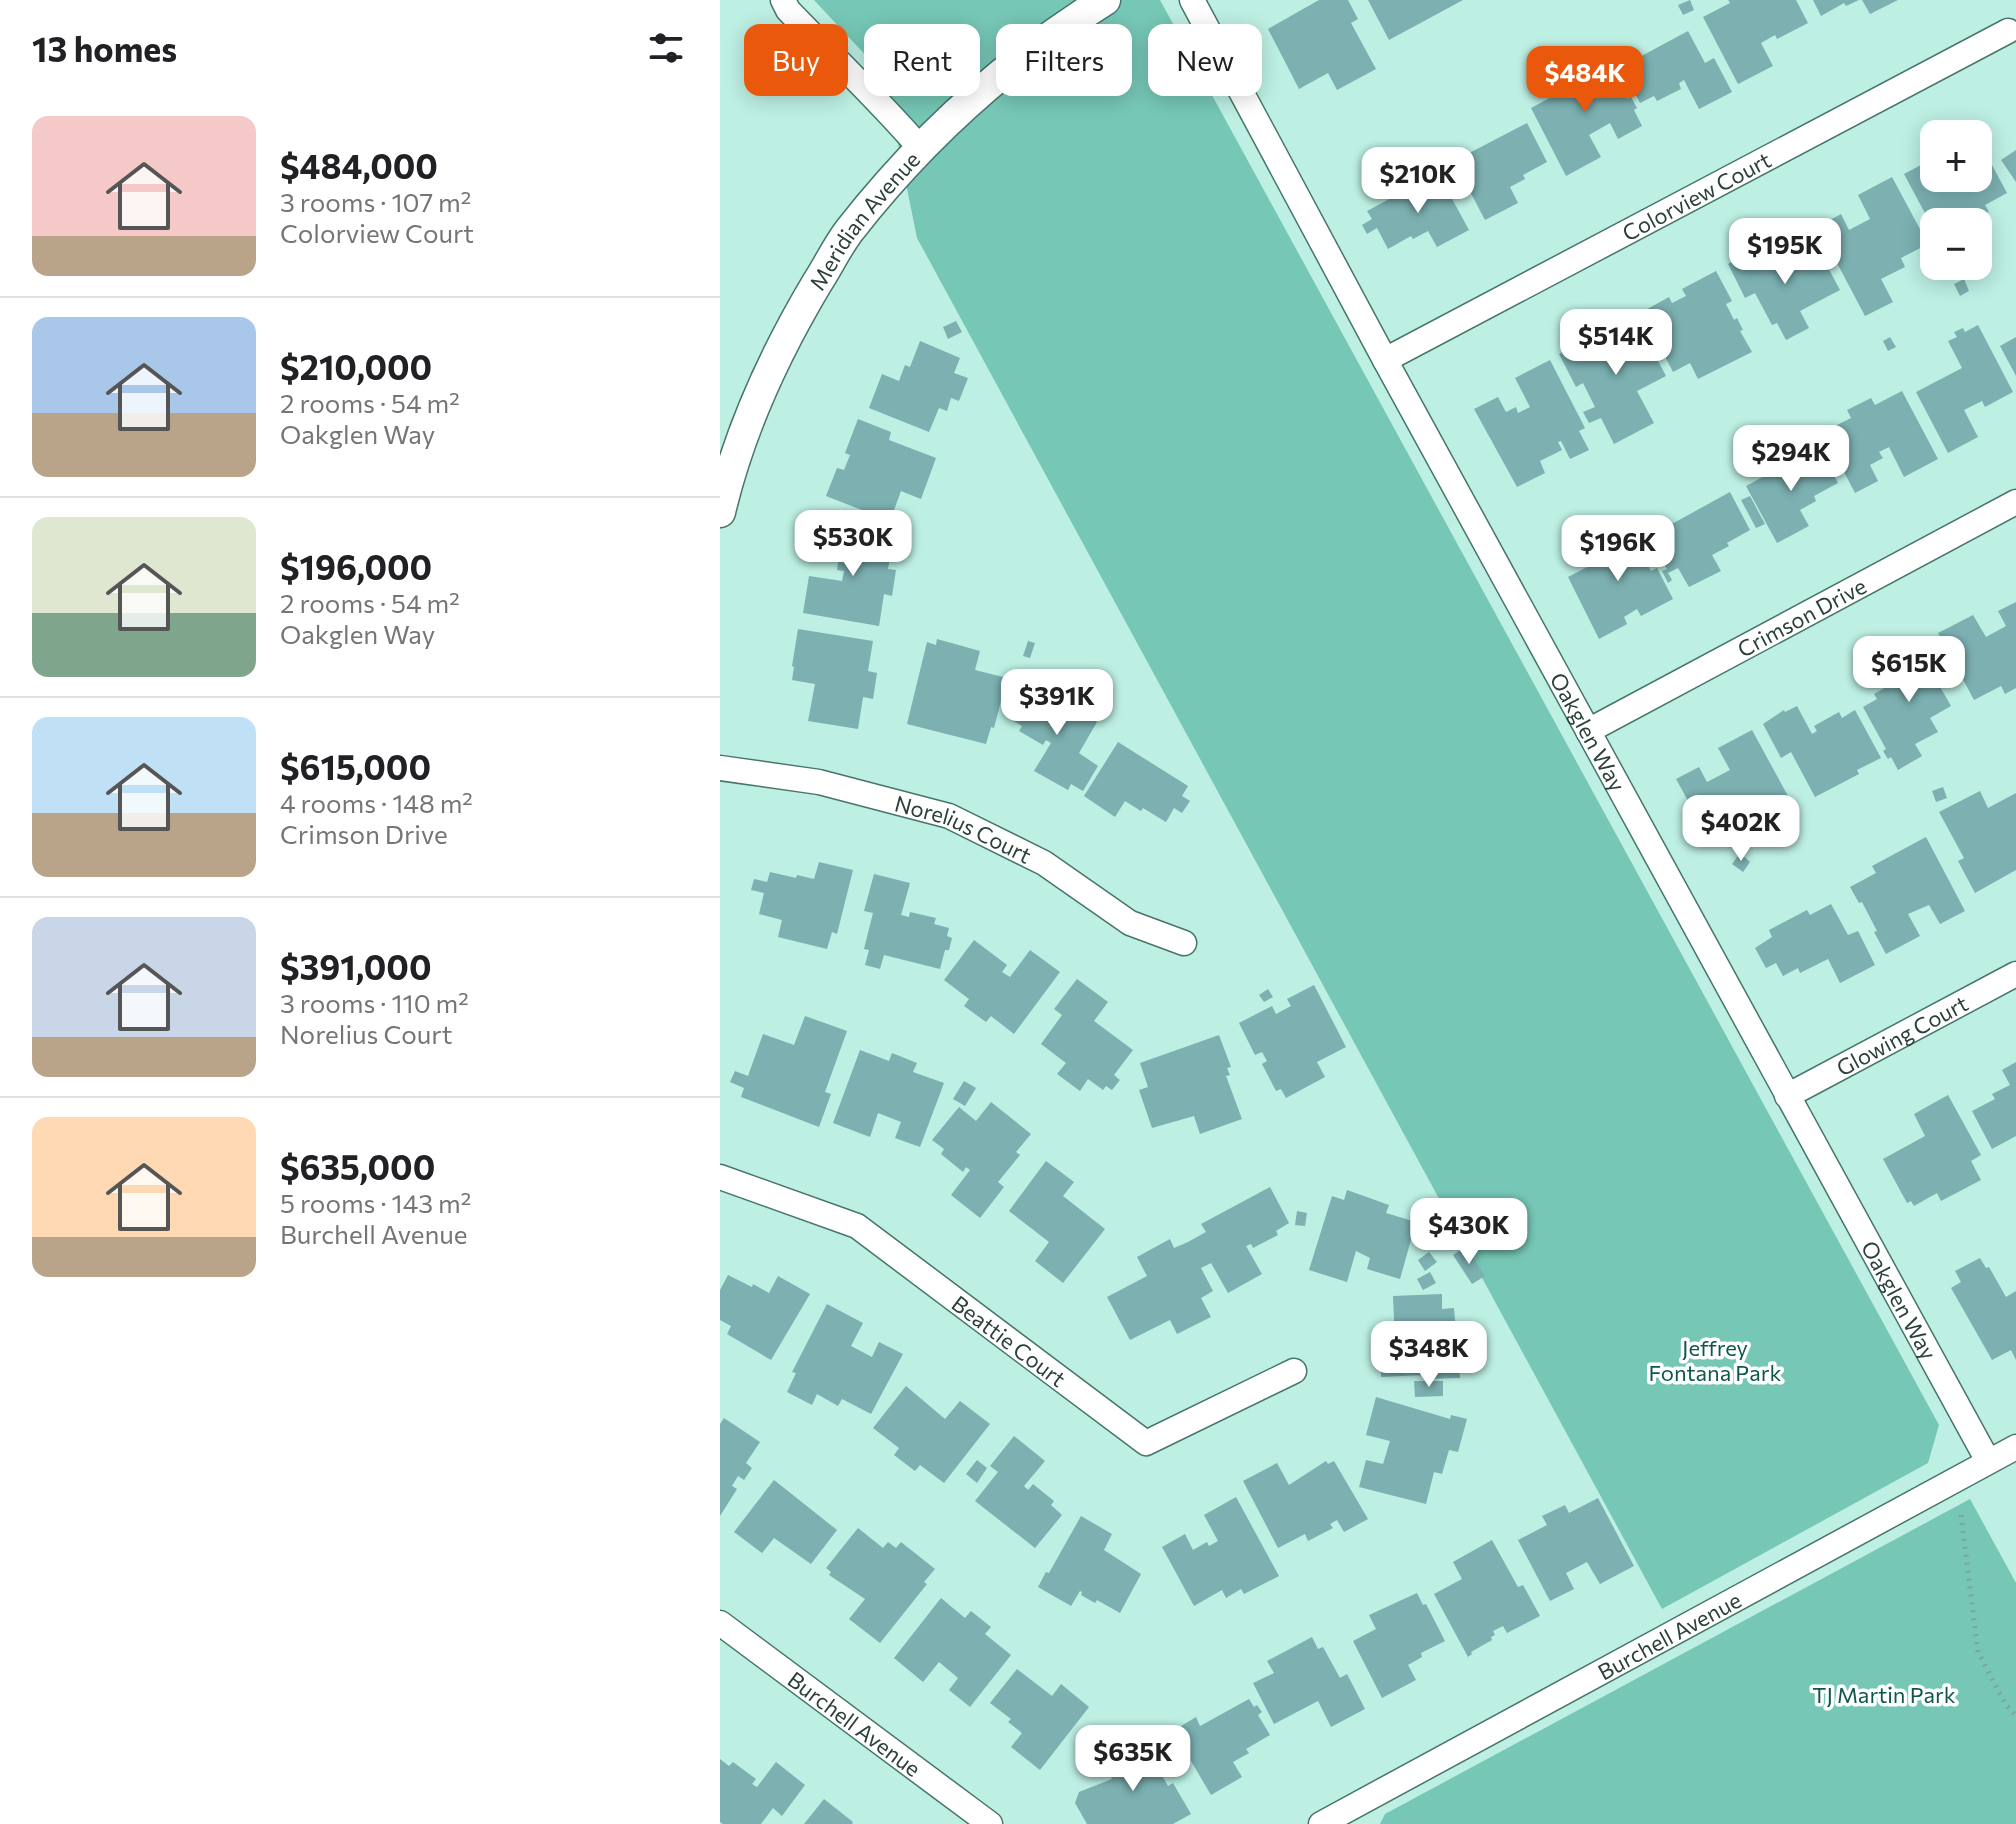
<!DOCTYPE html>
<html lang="en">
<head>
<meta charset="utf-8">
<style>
  body { margin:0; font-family:Commissioner,sans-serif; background:#f6f6f6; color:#202124; height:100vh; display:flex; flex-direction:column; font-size:30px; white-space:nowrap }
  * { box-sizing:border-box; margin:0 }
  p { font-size:26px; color:#757577 }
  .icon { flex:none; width:44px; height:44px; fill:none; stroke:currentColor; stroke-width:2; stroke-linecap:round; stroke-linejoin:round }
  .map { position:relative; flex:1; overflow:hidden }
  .sheet { display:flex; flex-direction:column; background:#fff; width:720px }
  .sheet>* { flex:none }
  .hud { position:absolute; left:24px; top:24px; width:760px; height:72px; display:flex; gap:16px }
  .tools { position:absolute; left:1200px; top:120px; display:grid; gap:16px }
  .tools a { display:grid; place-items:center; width:72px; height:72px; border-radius:16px; background:#fff; box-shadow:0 4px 20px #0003; font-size:40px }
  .price { position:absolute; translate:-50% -68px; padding:0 18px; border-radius:16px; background:#fff; color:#222; font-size:26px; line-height:52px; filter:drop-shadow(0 2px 4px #0008) }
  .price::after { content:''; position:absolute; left:50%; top:48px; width:24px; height:18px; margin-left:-12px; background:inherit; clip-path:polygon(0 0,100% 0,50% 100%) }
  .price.on { background:#ea580c; color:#fff }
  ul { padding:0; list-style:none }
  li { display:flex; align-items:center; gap:24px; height:200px; padding:0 32px }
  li+li { border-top:2px solid #e0e0e0 }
  li span { display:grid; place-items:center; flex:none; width:224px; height:160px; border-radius:16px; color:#555 }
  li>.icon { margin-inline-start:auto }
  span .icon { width:96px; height:96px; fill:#fffc; stroke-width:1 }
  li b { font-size:34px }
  h2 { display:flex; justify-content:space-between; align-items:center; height:96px; padding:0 32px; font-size:34px }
  .tag { padding:0 28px; border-radius:16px; background:#fff; box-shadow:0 4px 20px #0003; font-size:28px; line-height:72px }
  .tag.on { background:#ea580c; color:#fff }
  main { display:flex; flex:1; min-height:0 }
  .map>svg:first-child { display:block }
</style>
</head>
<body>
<main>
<section class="sheet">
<h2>13 homes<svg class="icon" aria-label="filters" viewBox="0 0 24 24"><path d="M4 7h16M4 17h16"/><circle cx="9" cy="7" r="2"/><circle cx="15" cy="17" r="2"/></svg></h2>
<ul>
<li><span style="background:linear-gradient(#f6c9c9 75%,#b9a48a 0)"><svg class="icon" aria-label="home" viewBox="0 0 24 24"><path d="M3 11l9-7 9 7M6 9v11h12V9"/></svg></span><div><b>$484,000</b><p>3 rooms · 107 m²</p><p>Colorview Court</p></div></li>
<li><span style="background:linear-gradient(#a9c7e8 60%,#b9a48a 0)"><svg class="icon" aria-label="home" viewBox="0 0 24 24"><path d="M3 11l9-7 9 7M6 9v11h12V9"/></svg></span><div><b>$210,000</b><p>2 rooms · 54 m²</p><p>Oakglen Way</p></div></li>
<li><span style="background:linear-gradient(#dfe7d0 60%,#7fa58c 0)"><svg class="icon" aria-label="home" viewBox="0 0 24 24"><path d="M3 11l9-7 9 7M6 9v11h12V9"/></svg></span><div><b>$196,000</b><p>2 rooms · 54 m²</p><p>Oakglen Way</p></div></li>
<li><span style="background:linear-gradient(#bfe0f5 60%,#b9a48a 0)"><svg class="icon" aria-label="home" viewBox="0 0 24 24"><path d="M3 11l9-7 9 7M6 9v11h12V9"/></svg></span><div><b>$615,000</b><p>4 rooms · 148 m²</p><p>Crimson Drive</p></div></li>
<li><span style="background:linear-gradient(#c9d6e8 75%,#b9a48a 0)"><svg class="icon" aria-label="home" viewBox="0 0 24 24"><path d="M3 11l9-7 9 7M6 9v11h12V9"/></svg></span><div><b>$391,000</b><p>3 rooms · 110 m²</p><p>Norelius Court</p></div></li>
<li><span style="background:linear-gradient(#ffd9b3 75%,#b9a48a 0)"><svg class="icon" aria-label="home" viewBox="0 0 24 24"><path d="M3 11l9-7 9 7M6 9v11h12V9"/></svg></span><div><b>$635,000</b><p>5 rooms · 143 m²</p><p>Burchell Avenue</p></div></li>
</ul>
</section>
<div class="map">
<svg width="1296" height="1824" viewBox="0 0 1296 1824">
  <rect width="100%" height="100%" fill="#bdefe3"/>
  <path fill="#76c7b6" d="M94,0H440L1219,1425L1208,1463L942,1609L197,238L164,75Z
    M1250,1499L1296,1583V1824H660L665,1814Z"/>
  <path fill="#7cb0b1" d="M599,0H628L638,19L631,23L656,69L617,90L608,73L579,89L548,29Z
    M648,0H743L669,40Z
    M970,0L974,10L963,15L958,5Z
    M1008,0H1076L1088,23L1057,39L1055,35L1041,43L1053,66L1018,84L983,17L1010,3Z
    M1093,0H1139L1126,6L1124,3L1101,16Z
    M1142,0H1178L1150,14Z
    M968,31L985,63L994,58L1012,92L979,109L964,80L959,83L961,89L937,101L934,96L920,103L901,67Z
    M884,56L907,99L911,97L917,108L914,110L922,126L898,139L890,123L869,135L881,157L846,176L811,108L837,94L834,87L852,77L850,74Z
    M807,123L827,162L803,175L805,179L790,187L798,203L765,220L734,161Z
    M1296,150V182L1281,160Z
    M1266,154L1287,193L1265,205L1269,212L1250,222H1238L1237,219L1232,222H1214V230L1184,174L1214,158V178H1258V159Z
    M718,173L749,230L717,247L708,231L693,239L691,236L668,249L657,228L647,234L642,225L652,219L647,211Z
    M1172,177L1208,244L1181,258L1185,267L1161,279L1173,302L1145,316L1107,244L1103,246L1097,234L1099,232L1097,227L1121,214L1129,230L1150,219L1138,195Z
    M1096,245L1120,290L1080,311L1089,328L1066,340L1057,323L1052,325L1035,293L1025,298L1008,264L1043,246L1054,267Z
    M996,271L1012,301L1006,304L1014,320L1017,318L1023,330L1020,331L1032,352L978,379L970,363L953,372L922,312L949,297L952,303L966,296L962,289Z
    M1244,279L1249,291L1240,296L1234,284Z
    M914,315L946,376L917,391L934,423L894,444L881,418L869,423L863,412L875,407L863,383L856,387L839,354L872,337L875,343L889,336L886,330Z
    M236,321L242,332L228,339L223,327Z
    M1258,325L1293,392L1265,407L1262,401L1244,410L1258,437L1228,453L1196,392L1242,368L1228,341L1237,337L1234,332L1243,328L1245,332Z
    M1170,337L1176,347L1168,351L1163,341Z
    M1296,337V376L1280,346Z
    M200,341L240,358L234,373L248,378L239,401L231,398L227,411L219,408L209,432L149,408L162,374L179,381L185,365L190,367Z
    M830,360L865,428L859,431L869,450L850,459L841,441L838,442L842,450L820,461L825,473L797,487L754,409L778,397L786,412L796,407L798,413L810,407L795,378Z
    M1182,391L1218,459L1184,477L1169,447L1159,452L1163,458L1150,465L1158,481L1135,493L1103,432L1131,418L1127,410L1151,398L1155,405Z
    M138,419L171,432L169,440L216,458L201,499L181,491L170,521L106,496L117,468L124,470L130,455L125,453Z
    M1099,447L1118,483L1094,496L1096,501L1080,510L1089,526L1057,543L1026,486Z
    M1010,492L1030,530L1007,543L1009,546L992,555L1001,571L969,587L958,568L948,573L952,580L948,583L942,571L947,569L936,548L944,543L952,555L939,531Z
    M1030,496L1045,524L1036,528L1021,500Z
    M906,524L931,571L937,568L953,599L921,616L917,609L904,617L907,624L879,639L848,577L875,563L866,545Z
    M106,526L173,537L168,569L176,570L172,596L164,594L159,626L83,613L89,576L122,581L124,571L117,570L119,555L102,552Z
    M1296,602V688L1285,694L1281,686L1254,700L1218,633L1253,615L1266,637L1286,626L1278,611Z
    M78,629L153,641L148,671L157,673L153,699L143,697L138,729L88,721L95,684L72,680L74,667L72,666Z
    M1204,637L1223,671L1214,676L1231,706L1210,718L1218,732L1195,744L1202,756L1178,770L1171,757L1168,759L1163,751L1166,749L1143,707L1157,699L1154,694L1177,681L1180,687L1186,684L1171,655Z
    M217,639L260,651L255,670L287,678L274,728L271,727L266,744L187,724L207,642L216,645Z
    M308,641L315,643L310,658L303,656Z
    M311,683L377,722L359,753L378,766L363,791L351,784L348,790L314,771L331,743L326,740L323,745L299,731L302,726L290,719Z
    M1077,706L1092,734L1097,731L1094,726L1119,712L1122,718L1135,710L1161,758L1137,770L1139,774L1095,797L1071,752L1061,758L1043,724L1064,710L1065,712Z
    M1032,730L1068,796L1064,798L1066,802L1041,815L1043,819L1020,832L1016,825L989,839L956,779L979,767L987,782L1010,770L998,748Z
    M398,742L468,786L462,796L470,801L462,813L454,808L446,822L423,808L421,811L405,801L395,817L364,796Z
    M1223,787L1227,798L1216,802L1212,791Z
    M1260,791L1268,808L1296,793V870L1255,893L1238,861L1244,858L1219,812Z
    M1206,837L1245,911L1220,924L1209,905L1188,914L1200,936L1166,954L1154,932L1157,931L1142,902L1139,903L1130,887L1156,873L1152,866Z
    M1020,853L1030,862L1023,872L1012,864Z
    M99,862L133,870L117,934L112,932L107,949L58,937L62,920L39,914L44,893L31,890L34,879L47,882L50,872L76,878L77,875L94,879Z
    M154,874L190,883L181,915L189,917L190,912L216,918L214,924L229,928L227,936L232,938L229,950H225L220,969L164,955L160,969L145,965L149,950L144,949L153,913L144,911Z
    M1111,904L1128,935L1138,931L1155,965L1120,983L1108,959L1080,973L1078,968L1063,976L1056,963L1046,968L1035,948L1052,937L1049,930L1087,910L1090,915Z
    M254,940L287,965L282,972L290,977L310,950L340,972L294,1034L271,1016L266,1022L244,1006L249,999L224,980Z
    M357,979L388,1002L374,1021L413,1050L394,1075L400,1080L392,1090L386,1086L383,1090L368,1079L360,1091L337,1074L346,1063L321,1044L342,1015L334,1009Z
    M594,985L626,1047L597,1062L605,1077L566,1098L561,1089L556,1091L542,1064L547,1061L542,1052L535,1055L519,1023L552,1006L556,1014L571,1006L567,999Z
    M548,989L553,997L544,1002L539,995Z
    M85,1016L127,1031L105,1092L111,1094L99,1127L21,1097L24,1088L10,1082L15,1071L28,1076L43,1034L74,1045Z
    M499,1035L511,1067L507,1068L510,1075L506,1076L522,1119L480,1134L474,1116L432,1128L419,1090L428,1087L420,1063Z
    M140,1050L169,1061L172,1053L197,1063L193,1072L224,1083L200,1147L175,1138L181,1122L158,1113L150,1137L113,1123Z
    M1296,1062V1136L1272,1149L1252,1111L1275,1099L1272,1094L1290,1085L1282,1070Z
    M244,1081L256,1088L245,1106L233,1099Z
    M1228,1095L1261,1155L1251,1161L1261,1180L1221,1201L1217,1193L1194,1206L1191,1201L1187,1203L1163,1159L1205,1136L1194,1114Z
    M271,1102L311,1134L296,1152L300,1155L278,1182L284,1187L260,1218L231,1195L250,1170L246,1167L243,1172L221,1154L224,1149L212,1140L239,1107L256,1121Z
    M326,1161L354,1182L343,1196L385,1229L343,1283L315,1261L329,1242L289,1211Z
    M550,1187L569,1223L556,1231L558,1235L533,1248L531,1244L526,1246L542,1274L508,1293L491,1263L481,1268L493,1291L481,1298L491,1317L457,1334L450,1320L410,1340L387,1297L427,1276L417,1257L450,1239L454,1248L468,1242L486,1232L481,1224Z
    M627,1190L669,1205L666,1213L696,1222L680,1279L647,1269L650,1258L636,1251L627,1282L589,1270L612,1196L624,1200Z
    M577,1211L587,1213L585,1226L575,1225Z
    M746,1247L765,1276L752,1284L733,1255Z
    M709,1252L717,1262L705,1271L698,1260Z
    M1260,1258L1266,1268L1269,1267L1286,1297L1296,1291V1360L1291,1350L1272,1360L1231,1288L1241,1282L1235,1271Z
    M710,1272L716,1283L703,1290L697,1279Z
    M8,1275L32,1287L33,1284L49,1293L58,1276L90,1294L51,1360L7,1334L11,1326L0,1320V1290Z
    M722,1294V1309L734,1308L740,1378L705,1379L704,1375L661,1377L660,1342L675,1341L673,1296Z
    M107,1304L143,1323L131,1346L152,1357L159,1342L183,1354L151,1414L122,1399L118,1406L97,1394L92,1405L67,1392L76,1373L72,1372Z
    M694,1381H723V1396L695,1397Z
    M186,1386L225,1419L240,1401L270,1424L224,1483L200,1465L195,1471L174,1455L179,1448L153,1428Z
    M656,1397L730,1419L731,1415L747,1419L738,1452L729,1450L722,1474L714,1472L706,1504L639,1487L646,1460L663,1464L670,1441L646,1435Z
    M4,1418L40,1442L26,1463L32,1468L24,1480L18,1476L12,1486L17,1489L0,1516V1424Z
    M294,1436L325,1461L304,1486L308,1490L313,1484L334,1501L331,1505L342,1515L315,1548L255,1501L278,1472L270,1466Z
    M257,1460L267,1468L257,1483L246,1474Z
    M606,1461L608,1464L614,1461L648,1519L624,1532L617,1520L610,1524L613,1528L588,1541L585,1534L558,1548L523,1481L557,1463L569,1485Z
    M54,1480L117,1530L91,1564L54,1538L42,1553L14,1532Z
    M516,1497L559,1576L524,1594L521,1589L506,1598L502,1590L474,1606L442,1547L465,1534L473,1550L487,1542L489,1546L498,1541L484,1515Z
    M878,1498L914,1566L880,1584L867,1562L846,1573L854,1589L830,1601L798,1540L827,1525L822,1516L845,1505L849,1513Z
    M361,1516L392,1534L384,1550L421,1574L400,1613L377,1600L375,1603L361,1595L362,1592L360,1591L351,1606L318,1587L326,1572L329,1573Z
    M138,1528L163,1548L168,1542L176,1548L181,1542L215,1569L204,1582L207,1584L160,1643L129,1619L145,1599L109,1575L111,1572L106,1568Z
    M772,1540L798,1587L803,1585L820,1616L787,1633L783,1626L773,1631L775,1635L771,1637L772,1640L751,1652L752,1654L748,1657L714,1594L742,1579L733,1562Z
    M697,1593L703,1605L706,1604L725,1641L701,1653L702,1657L688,1665L696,1680L662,1698L633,1641L656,1629L649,1615Z
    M221,1598L245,1618L251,1611L271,1627L265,1634L291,1655L250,1707L229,1690L238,1678L219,1662L203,1682L174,1658Z
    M592,1637L598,1649L603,1647L620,1678L627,1674L645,1709L611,1727L598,1701L554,1724L533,1683L554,1673L547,1661Z
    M297,1669L332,1696L341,1684L369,1707L320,1770L291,1747L302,1733L288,1722L291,1719L270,1703Z
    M529,1699L534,1707L537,1705L542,1712L538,1715L550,1735L526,1749L529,1753L513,1762L522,1777L491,1795L471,1761L463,1766L452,1746L465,1735L461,1726L476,1717L480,1726Z
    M422,1740L428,1750L433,1747L440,1760L435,1763L448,1786L453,1783L471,1814L453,1824H367L355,1803L359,1792L392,1779L383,1762Z
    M0,1759L9,1766L13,1762L36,1779L32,1784L37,1787L56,1762L85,1785L62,1816L53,1808L41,1824H3L0,1822Z
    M104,1799L133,1822L132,1824H84Z"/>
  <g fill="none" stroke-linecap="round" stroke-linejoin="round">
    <g stroke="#47756b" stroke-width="27">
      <g id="minor">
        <path d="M63,0L68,10C113,57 159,100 201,149"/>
        <path id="s1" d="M472,0L665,360L1268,1461"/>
        <path id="s2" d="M665,360L1288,31"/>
        <path id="s3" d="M868,731L1296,502"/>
        <path id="s4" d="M0,768L99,782L229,816L324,863L410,923L464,943"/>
        <path id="s5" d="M1067,1096L1296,974"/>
        <path id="s6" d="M0,1177L137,1226L426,1443L574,1371"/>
        <path id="s7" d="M0,1623L270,1824"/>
        <path id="s8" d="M601,1824L1296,1447"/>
      </g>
    </g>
    <g stroke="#47756b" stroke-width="33">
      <g id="tertiary">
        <path id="s9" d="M0,512C19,431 54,355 97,283C108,266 117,247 129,231C200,140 287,61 385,0"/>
      </g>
    </g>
    <path stroke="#7fa49b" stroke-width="5" stroke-dasharray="2 6" stroke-linecap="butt" d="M1241,1515L1258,1652L1284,1702L1296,1716"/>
    <use href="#minor" stroke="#fff" stroke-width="24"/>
    <use href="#tertiary" stroke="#fff" stroke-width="30"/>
  </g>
  <g text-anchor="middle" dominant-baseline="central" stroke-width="7" stroke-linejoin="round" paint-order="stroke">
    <g font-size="22" fill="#2c403b" stroke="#fff">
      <text stroke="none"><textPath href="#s2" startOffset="352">Colorview Court</textPath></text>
      <text stroke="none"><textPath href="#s9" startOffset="328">Meridian Avenue</textPath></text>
      <text stroke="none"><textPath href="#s3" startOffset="242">Crimson Drive</textPath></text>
      <text stroke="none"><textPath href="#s1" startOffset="832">Oakglen Way</textPath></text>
      <text stroke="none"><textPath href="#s4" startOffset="252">Norelius Court</textPath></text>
      <text stroke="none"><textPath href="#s5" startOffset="130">Glowing Court</textPath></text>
      <text stroke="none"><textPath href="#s1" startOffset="1480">Oakglen Way</textPath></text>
      <text stroke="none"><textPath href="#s6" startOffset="336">Beattie Court</textPath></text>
      <text stroke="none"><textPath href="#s8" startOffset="396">Burchell Avenue</textPath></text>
      <text stroke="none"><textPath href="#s7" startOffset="168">Burchell Avenue</textPath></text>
    </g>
    <g font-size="22" fill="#0f574b" stroke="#fff">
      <text x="995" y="1347">Jeffrey<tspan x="995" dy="25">Fontana Park</tspan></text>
      <text x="1164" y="1694">TJ Martin Park</text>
    </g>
  </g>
</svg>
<div class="tools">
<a>+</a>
<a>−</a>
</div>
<b class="price on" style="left:865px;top:114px">$484K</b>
<b class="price" style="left:698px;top:215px">$210K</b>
<b class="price" style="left:1065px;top:286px">$195K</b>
<b class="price" style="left:896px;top:377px">$514K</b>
<b class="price" style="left:1071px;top:493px">$294K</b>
<b class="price" style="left:133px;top:578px">$530K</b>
<b class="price" style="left:898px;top:583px">$196K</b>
<b class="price" style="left:1189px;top:704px">$615K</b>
<b class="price" style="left:337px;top:737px">$391K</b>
<b class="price" style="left:1021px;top:863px">$402K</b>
<b class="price" style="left:749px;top:1266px">$430K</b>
<b class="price" style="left:709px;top:1389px">$348K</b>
<b class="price" style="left:413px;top:1793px">$635K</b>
<div class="hud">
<a class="tag on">Buy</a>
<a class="tag">Rent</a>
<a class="tag">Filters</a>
<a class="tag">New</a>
</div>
</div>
</main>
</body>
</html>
